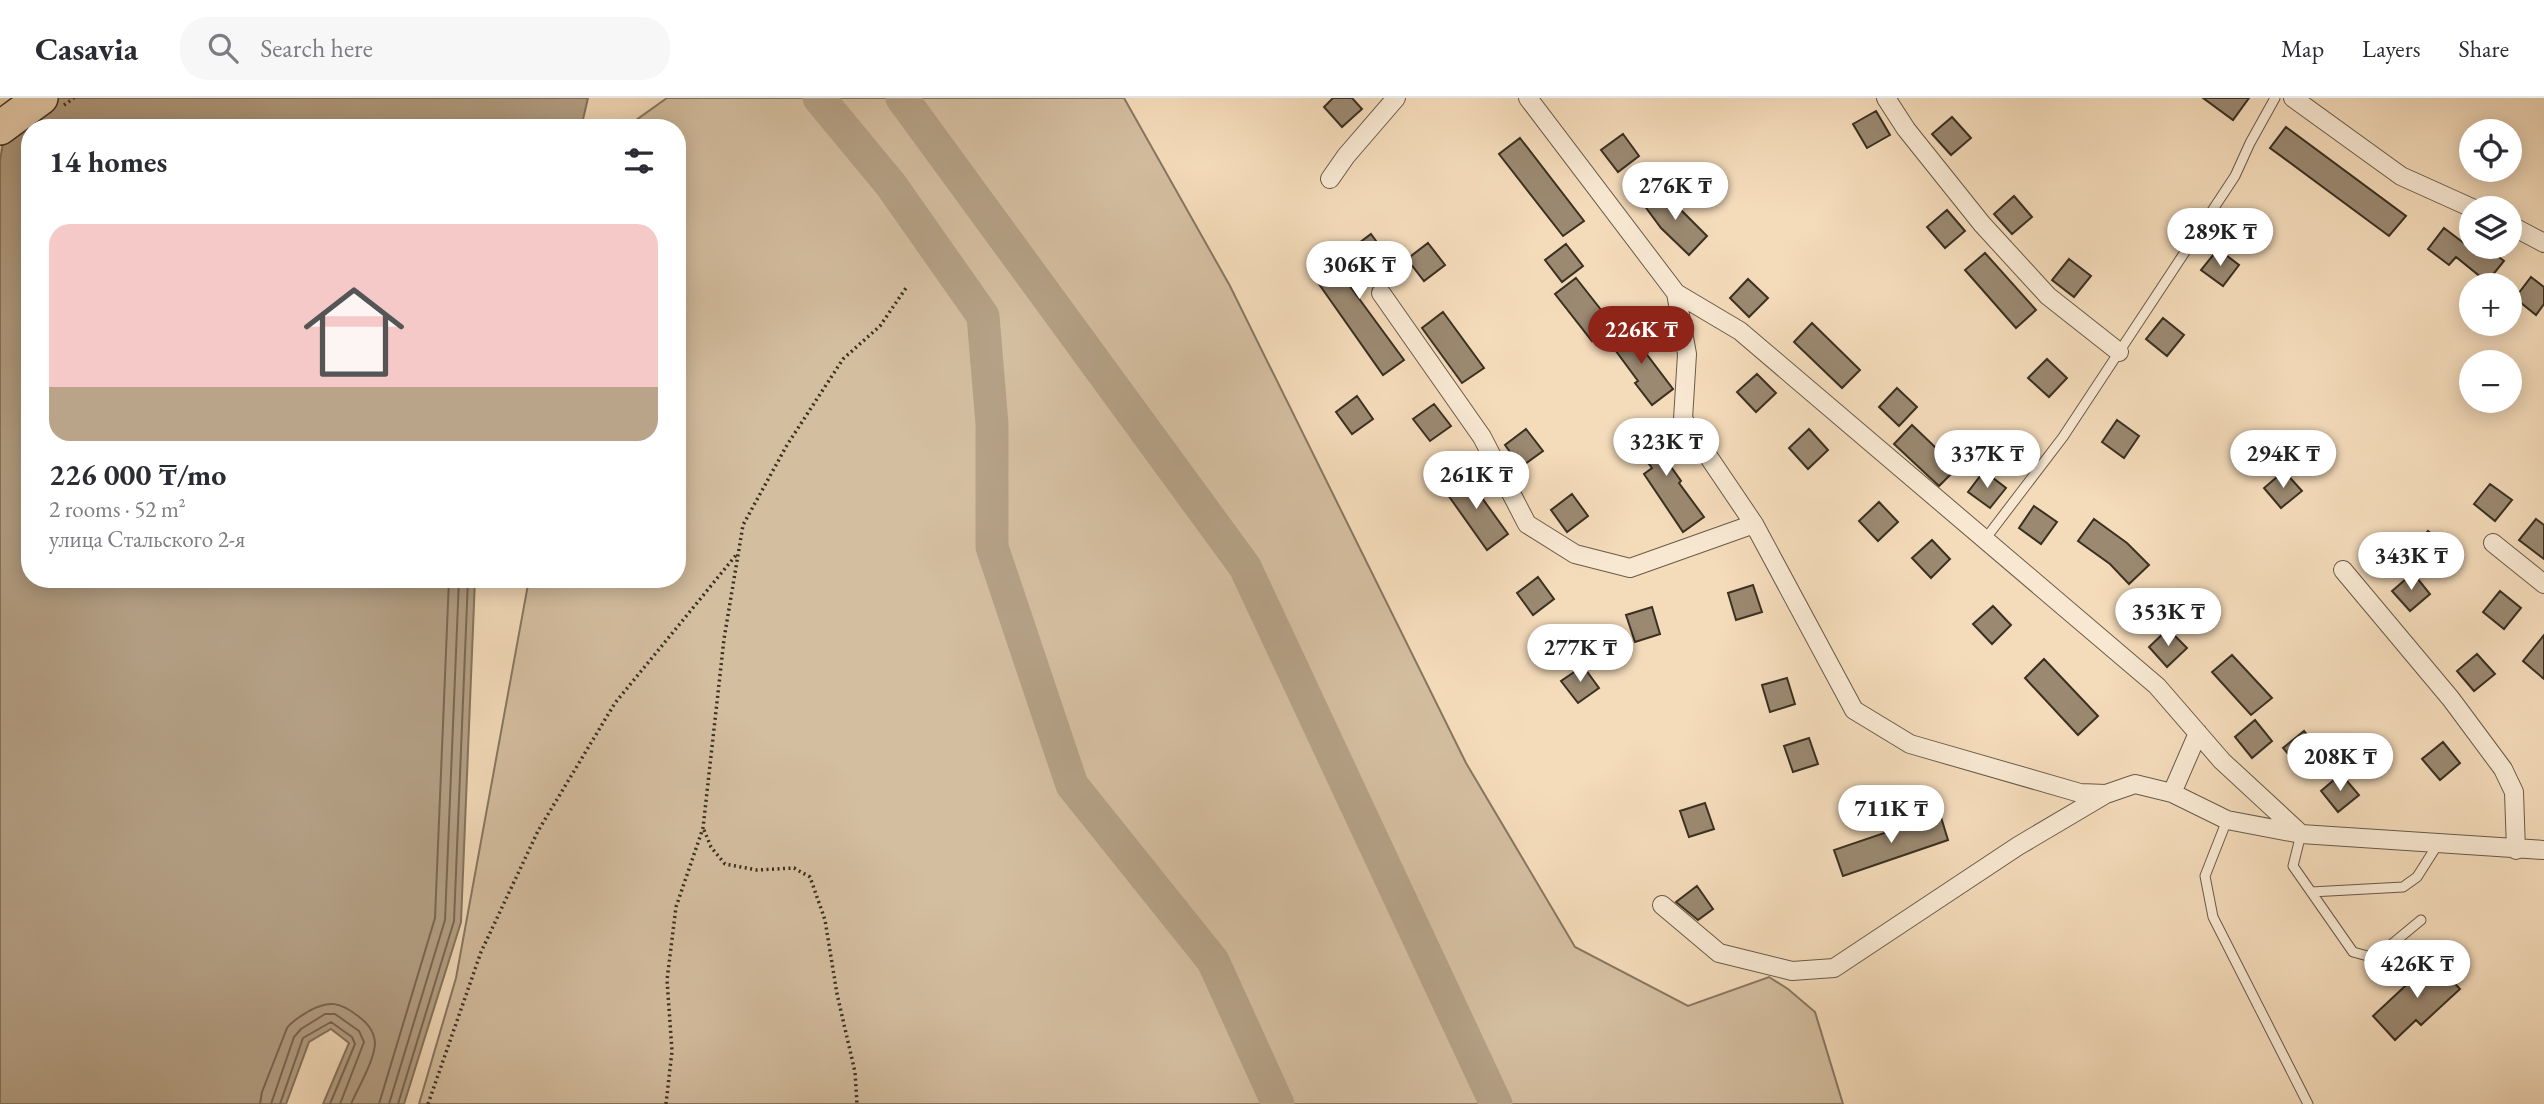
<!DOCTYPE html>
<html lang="en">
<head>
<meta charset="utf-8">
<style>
  body { margin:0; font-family:"EB Garamond",serif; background:#f7f7f7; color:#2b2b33; height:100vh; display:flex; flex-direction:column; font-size:26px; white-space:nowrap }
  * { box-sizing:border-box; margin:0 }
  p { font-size:23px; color:#7c7c81 }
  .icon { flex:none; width:38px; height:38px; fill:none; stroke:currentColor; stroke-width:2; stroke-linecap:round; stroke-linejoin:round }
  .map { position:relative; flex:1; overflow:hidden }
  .panel { position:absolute; left:21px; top:21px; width:665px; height:469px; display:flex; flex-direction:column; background:#fff; border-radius:28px; box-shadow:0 4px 18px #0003 }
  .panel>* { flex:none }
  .controls { position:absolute; left:2459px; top:21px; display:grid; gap:14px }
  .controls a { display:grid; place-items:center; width:63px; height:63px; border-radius:50%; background:#fff; box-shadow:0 4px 18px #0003; font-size:35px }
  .price { position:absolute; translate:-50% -60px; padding:0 16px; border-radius:24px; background:#fff; color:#222; font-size:23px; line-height:46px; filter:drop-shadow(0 2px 4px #0008) }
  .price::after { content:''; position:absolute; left:50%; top:42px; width:21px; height:16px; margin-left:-10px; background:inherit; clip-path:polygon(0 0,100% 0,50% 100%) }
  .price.current { background:#8f2418; color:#fff }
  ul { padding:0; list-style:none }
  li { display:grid; align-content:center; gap:14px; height:371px; padding:0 28px }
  li span { display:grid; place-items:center; height:217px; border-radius:21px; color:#555 }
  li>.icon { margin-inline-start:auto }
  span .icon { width:126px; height:126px; fill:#fffc; stroke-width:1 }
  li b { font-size:30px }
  h2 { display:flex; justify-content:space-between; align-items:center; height:84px; padding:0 28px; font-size:30px }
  header { display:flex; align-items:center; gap:42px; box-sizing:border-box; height:98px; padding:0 35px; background:#fff; border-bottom:2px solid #e1e1e2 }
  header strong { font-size:33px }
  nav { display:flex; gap:38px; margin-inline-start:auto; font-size:24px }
  .search { width:490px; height:63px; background:#f7f7f7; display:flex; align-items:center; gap:18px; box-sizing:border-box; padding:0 24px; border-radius:28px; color:#7c7c81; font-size:26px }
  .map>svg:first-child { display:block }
</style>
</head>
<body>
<header>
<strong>Casavia</strong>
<div class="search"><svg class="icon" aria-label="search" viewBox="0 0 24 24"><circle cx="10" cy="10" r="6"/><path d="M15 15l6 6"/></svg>Search here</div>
<nav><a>Map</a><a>Layers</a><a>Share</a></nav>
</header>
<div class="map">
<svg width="2544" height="1006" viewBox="0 0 2544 1006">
  <rect width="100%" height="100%" fill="#f4dbba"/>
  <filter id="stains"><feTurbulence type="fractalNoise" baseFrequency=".00286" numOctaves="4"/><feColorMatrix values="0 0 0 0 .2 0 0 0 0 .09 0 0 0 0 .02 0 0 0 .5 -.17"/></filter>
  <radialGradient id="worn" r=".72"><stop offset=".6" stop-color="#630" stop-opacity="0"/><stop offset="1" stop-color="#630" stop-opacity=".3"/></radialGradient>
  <path fill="#d4bea0" stroke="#877761" stroke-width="2" d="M667,0H1124L1230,188L1466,665L1575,849L1688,908L1769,879L1788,891L1815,914L1843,1006H419L456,880L529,481H677V30H637L632,25Z"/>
  <path fill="#b5a186" stroke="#84745e" stroke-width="2" d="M11,0H588L581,30H30V481H475L461,824L404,1006H323L349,945L331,931L309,944L286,1006H0V62Z"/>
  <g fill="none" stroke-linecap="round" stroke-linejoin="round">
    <path stroke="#786854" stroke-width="2" d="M260,1006L262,994L287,930C293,922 301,918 309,913C329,902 340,904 358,918C367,925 374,932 375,945C375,961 358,990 351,1006
      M271,1006L294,939L301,931L325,916H335L359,933L364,944L340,1006
      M280,1006L303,940L331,924L352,939L355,946L330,1006
      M379,1006L435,820L449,481
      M389,1006L445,822L459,481
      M398,1006L454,823L468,481"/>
    <path stroke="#b5a186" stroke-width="33" d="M819,0L891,87L983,218L992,326V449L1072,687L1213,863L1278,1006
      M902,0L1245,469L1496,1006"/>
  </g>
  <path fill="#9b8971" stroke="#3a3022" stroke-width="2" d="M1333,0H1352L1362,11L1342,29L1324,9Z
    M2203,0H2249L2233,22Z
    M1876,13L1890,37L1867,50L1853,26Z
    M1952,19L1971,40L1951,57L1932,36Z
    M2286,29L2406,118L2389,138L2270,50Z
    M1623,36L1639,58L1618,74L1601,52Z
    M1520,40L1584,123L1563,138L1499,56Z
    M1665,91L1682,113L1707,138L1689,157L1661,130L1644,107Z
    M2014,98L2032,119L2012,136L1994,116Z
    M1947,112L1965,133L1945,150L1927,129Z
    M2444,130L2469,149H2486L2504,163L2487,184L2456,159L2449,167L2428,151Z
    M1371,136L1387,158L1349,187L1404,262L1383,277L1314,179Z
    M1428,145L1445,167L1424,183L1407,161Z
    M1566,146L1583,168L1562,184L1545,162Z
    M2218,151L2239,167L2223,188L2201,172Z
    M1985,155L2036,212L2016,230L1965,172Z
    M2069,161L2091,178L2074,199L2052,182Z
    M2531,179L2544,189V206L2536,217L2515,200Z
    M1576,180L1613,227L1592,243L1555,196Z
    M1748,181L1768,200L1749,219L1730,200Z
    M1443,214L1484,270L1462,285L1422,230Z
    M2163,220L2184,237L2167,258L2146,241Z
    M1812,225L1860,272L1842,290L1794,244Z
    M1631,229L1647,252L1645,254L1673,291L1652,307L1635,285L1638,283L1610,245Z
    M2047,261L2067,280L2049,299L2028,280Z
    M1757,276L1776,295L1756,314L1737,294Z
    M1897,290L1917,309L1899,328L1879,309Z
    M1357,298L1373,321L1352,336L1336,314Z
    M1434,306L1451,328L1430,343L1413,321Z
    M2117,322L2139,338L2124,360L2102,344Z
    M1651,324L1667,346L1659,352L1681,383L1679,385L1704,419L1683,434L1644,376L1652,370L1629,340Z
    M1912,327L1957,370L1939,388L1894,346Z
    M1526,331L1543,353L1521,369L1505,347Z
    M1809,331L1828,352L1808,371L1789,350Z
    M1984,373L2006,390L1990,410L1968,394Z
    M2284,373L2302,393L2281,410L2264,390Z
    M1464,375L1508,436L1487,452L1443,390Z
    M2490,386L2512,402L2495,423L2474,406Z
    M1572,396L1588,418L1567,434L1551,412Z
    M1879,404L1898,424L1878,443L1859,423Z
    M2034,408L2057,424L2041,446L2019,430Z
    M2094,421L2127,445L2149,467L2129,486L2110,466L2078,443Z
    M2536,421L2544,427V461L2519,442Z
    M2428,433L2449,450L2432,471L2411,454Z
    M1932,442L1950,461L1931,480L1912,460Z
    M2413,475L2430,496L2410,513L2392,493Z
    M1538,479L1554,501L1533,517L1517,495Z
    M1753,487L1762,514L1736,522L1728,495Z
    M2500,493L2521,510L2504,531L2483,514Z
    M1993,508L2011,527L1992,546L1973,526Z
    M1652,509L1660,536L1635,544L1626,517Z
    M2168,531L2187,550L2167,569L2149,549Z
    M2544,537V581L2523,563Z
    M2477,556L2495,576L2474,593L2457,573Z
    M2232,557L2272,600L2251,617L2212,574Z
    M2044,561L2098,618L2078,637L2025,580Z
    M1583,568L1599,590L1578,605L1561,583Z
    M1787,580L1795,606L1770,614L1762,587Z
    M2255,622L2272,643L2252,660L2235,639Z
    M2304,633L2321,654L2301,671L2283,650Z
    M1809,640L1818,666L1793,674L1784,648Z
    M2443,644L2460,665L2440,682L2422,661Z
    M2341,676L2359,697L2338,714L2321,693Z
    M1705,705L1714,731L1689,739L1680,713Z
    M1940,716L1948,742L1843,778L1834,752Z
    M1697,788L1713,811L1698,822L1676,804Z
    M2433,862L2460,891L2421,927L2416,922L2395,942L2373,918Z"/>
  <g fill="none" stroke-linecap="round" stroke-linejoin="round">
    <g stroke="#685b48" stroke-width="11">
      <path id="lane" d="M1986,440L2063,339L2119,254L2235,78L2250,45L2275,0
        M2227,722L2205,778L2213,819L2308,1006
        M2301,736L2293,768L2353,854L2375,860L2421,822
        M2311,794L2403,789L2417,779L2438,746"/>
    </g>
    <g stroke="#685b48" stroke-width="20">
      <path id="street" d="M1528,0L1676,195L1740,233L2157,588L2222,663L2301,736
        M1886,0L1906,31L1982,126L2048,198L2119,254
        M2293,0L2401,78L2472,110
        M1330,81L1346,58L1396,0
        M2510,127L2544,145
        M1381,195L1482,339L1527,426L1575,456L1630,470L1754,426
        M1676,195L1687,256L1683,321L1754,426L1854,612L1910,646L2080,695L2106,696
        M2493,445L2544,486
        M2343,472L2451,601L2503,671L2514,694L2516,752
        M2172,695L2198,635
        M1662,807L1719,855L1792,873L1834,870L2018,748L2106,696L2135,686L2172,695L2227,722L2301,736L2544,752"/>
    </g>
    <g stroke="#3a3022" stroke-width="36">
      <path id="highway" d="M0,30L41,0"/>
    </g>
    <path stroke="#3a3022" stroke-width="3.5" stroke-dasharray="2 3.5" stroke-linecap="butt" d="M64,7L74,0
      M704,732L711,749L725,766L757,772L794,770L810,779L825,822L837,896L855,974L857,1006
      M428,1006L481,854L538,733L615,605L737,456
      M666,1006L672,953L667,882L676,809L703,730L724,541L743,427L787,347L843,261L880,228L906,190"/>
    <use href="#lane" stroke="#f8e8d2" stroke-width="9"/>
    <use href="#street" stroke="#f8e8d2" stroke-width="18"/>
    <use href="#highway" stroke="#f4dbba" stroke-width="33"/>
  </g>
  <rect width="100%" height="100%" filter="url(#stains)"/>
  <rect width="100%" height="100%" fill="url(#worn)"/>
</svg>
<div class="controls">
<a><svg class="icon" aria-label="locate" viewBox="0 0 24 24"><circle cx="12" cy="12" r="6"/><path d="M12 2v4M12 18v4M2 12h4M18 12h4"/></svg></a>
<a><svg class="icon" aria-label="layers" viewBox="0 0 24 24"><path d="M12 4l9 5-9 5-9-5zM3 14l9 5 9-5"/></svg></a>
<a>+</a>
<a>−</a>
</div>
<b class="price" style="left:1675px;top:124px">276K ₸</b>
<b class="price" style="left:2220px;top:170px">289K ₸</b>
<b class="price" style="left:1359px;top:203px">306K ₸</b>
<b class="price current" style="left:1641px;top:268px">226K ₸</b>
<b class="price" style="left:1666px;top:380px">323K ₸</b>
<b class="price" style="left:1987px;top:392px">337K ₸</b>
<b class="price" style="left:2283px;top:392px">294K ₸</b>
<b class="price" style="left:1476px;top:413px">261K ₸</b>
<b class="price" style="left:2411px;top:494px">343K ₸</b>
<b class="price" style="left:2168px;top:550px">353K ₸</b>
<b class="price" style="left:1580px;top:586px">277K ₸</b>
<b class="price" style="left:2340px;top:695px">208K ₸</b>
<b class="price" style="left:1891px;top:747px">711K ₸</b>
<b class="price" style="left:2417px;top:902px">426K ₸</b>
<section class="panel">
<h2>14 homes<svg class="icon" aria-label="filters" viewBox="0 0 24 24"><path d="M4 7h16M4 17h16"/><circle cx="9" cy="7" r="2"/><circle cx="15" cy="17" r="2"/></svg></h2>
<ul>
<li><span style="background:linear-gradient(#f6c9c9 75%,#b9a48a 0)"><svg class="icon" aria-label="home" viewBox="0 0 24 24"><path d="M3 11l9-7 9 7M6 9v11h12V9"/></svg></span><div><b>226 000 ₸/mo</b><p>2 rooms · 52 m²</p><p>улица Стальского 2-я</p></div></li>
</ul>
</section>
</div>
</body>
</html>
